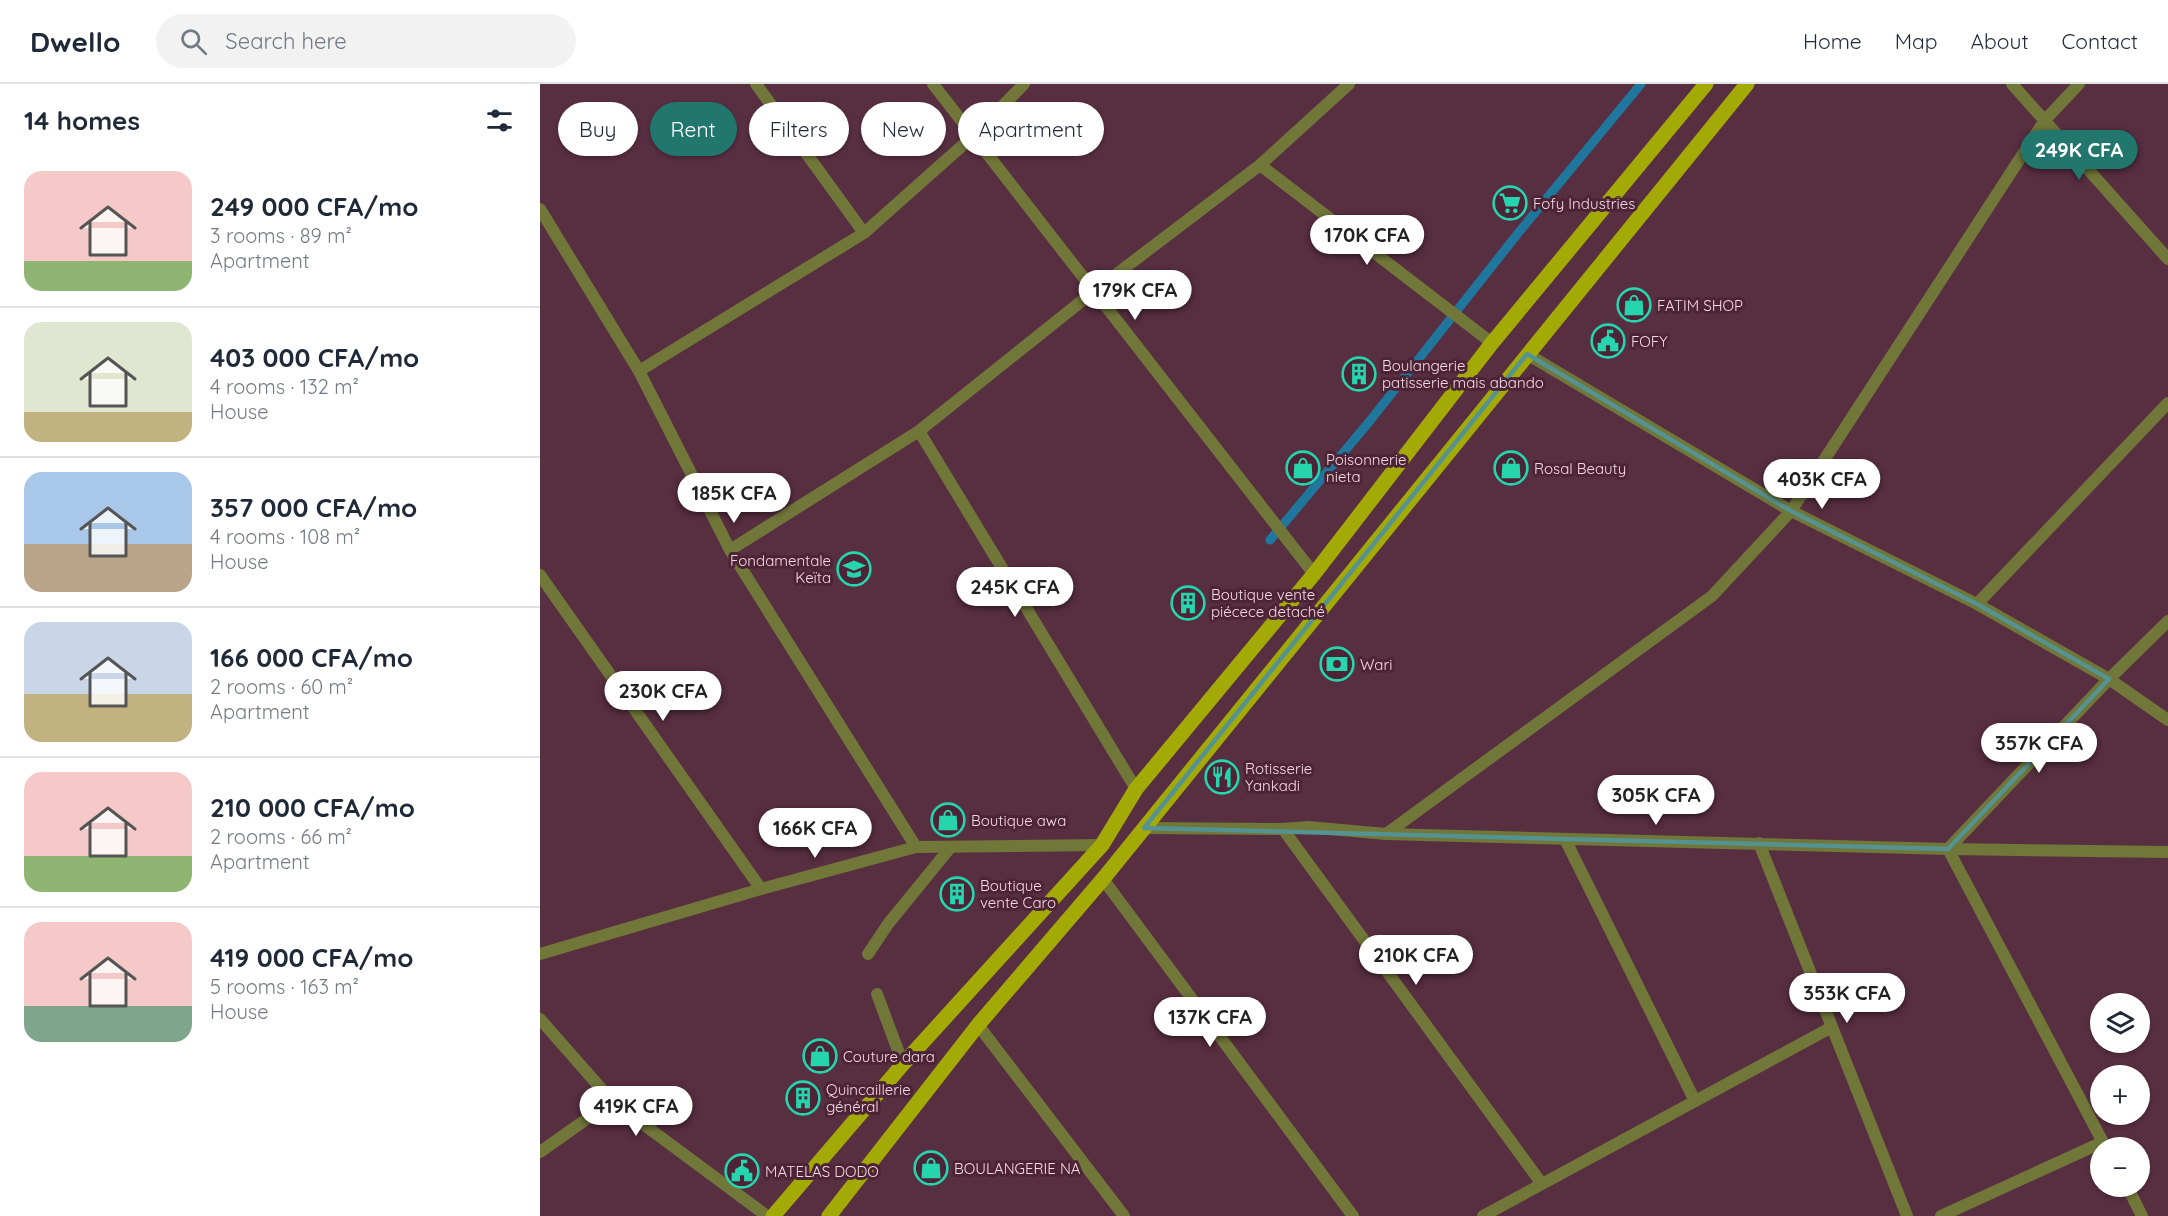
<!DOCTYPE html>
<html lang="en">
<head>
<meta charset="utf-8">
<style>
  body { margin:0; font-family:Quicksand,sans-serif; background:#f2f2f3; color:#1f2937; height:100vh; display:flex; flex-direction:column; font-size:22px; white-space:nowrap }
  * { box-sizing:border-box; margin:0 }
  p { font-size:20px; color:#747a83 }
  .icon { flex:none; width:33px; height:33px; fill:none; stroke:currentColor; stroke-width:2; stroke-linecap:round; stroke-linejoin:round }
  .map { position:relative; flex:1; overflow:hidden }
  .details { display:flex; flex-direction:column; background:#fff; width:540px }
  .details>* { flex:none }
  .banner { position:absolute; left:18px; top:18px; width:570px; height:54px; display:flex; gap:12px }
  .controls { position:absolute; left:1550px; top:909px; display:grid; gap:12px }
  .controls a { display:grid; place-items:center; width:60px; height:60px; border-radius:50%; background:#fff; box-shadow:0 2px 4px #0004; font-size:30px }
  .price { position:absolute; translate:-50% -51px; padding:0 14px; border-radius:21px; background:#fff; color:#222; font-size:20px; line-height:39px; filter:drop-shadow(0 2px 3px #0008) }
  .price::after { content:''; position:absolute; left:50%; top:36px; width:18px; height:14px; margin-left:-9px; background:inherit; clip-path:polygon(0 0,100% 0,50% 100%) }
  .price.active { background:#21766d; color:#fff }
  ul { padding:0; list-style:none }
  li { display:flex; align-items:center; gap:18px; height:150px; padding:0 24px }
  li+li { border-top:2px solid #e0e1e3 }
  li span { display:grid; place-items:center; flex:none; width:168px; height:120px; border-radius:18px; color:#555 }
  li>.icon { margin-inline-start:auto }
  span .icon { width:72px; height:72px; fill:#fffc; stroke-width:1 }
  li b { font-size:26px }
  h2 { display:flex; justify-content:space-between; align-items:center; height:72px; padding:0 24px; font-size:26px }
  .pill { padding:0 21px; border-radius:27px; background:#fff; box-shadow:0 2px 4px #0004; font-size:21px; line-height:54px }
  .pill.active { background:#21766d; color:#fff }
  header { display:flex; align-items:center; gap:36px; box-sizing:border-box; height:84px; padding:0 30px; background:#fff; border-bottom:2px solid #e0e1e3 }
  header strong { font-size:28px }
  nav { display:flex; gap:33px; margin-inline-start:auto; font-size:21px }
  .search { width:420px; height:54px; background:#f2f2f3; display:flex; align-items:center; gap:15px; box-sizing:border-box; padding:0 21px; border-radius:33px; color:#747a83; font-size:22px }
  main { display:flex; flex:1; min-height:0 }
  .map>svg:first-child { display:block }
</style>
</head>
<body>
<header>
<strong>Dwello</strong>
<div class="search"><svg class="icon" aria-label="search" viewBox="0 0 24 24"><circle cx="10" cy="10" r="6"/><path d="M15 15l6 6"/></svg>Search here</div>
<nav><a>Home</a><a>Map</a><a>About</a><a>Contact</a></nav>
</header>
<main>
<section class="details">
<h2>14 homes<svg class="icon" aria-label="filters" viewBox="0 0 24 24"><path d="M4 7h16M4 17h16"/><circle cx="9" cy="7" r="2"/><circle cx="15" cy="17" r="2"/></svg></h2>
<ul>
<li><span style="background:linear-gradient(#f6c9c9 75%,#8fb573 0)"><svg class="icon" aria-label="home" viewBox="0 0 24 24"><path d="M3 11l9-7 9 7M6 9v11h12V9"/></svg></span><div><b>249 000 CFA/mo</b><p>3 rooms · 89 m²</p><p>Apartment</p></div></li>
<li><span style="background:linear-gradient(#dfe7d0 75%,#c2b280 0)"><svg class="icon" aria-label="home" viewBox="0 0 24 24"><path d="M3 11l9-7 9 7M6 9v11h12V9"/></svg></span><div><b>403 000 CFA/mo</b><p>4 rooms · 132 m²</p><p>House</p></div></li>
<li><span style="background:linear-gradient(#a9c7e8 60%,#b9a48a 0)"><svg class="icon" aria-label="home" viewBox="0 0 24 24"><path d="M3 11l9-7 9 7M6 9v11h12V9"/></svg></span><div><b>357 000 CFA/mo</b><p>4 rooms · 108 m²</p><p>House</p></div></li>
<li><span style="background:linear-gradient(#c9d6e8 60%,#c2b280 0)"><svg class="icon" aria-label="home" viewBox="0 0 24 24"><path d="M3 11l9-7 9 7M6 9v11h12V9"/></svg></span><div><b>166 000 CFA/mo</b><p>2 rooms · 60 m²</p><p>Apartment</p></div></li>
<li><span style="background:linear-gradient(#f6c9c9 70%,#8fb573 0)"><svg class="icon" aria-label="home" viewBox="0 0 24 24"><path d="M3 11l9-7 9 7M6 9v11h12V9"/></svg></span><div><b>210 000 CFA/mo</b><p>2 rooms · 66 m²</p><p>Apartment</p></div></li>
<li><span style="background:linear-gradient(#f6c9c9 70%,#7fa58c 0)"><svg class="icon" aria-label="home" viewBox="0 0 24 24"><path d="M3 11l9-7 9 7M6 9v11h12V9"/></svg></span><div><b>419 000 CFA/mo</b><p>5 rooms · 163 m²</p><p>House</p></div></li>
</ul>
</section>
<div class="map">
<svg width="1628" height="1132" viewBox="0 0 1628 1132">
  <rect width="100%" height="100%" fill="#582e41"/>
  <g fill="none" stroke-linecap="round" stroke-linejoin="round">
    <path stroke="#1f779e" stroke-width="9" d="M730,456L829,338L979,148L1101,0"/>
    <path stroke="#717639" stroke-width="12" d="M328,870L348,840L410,764
      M337,910L363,980"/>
    <path stroke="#717639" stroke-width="12" d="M216,0L324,149
      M393,0L774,490
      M1472,0L1628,175
      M720,81L952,259
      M0,125L99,287L190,466L376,763
      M987,270L1251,427L1437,520L1569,595L1408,765L1566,1064
      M99,287L324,149L432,53L484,0
      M379,347L596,705
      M190,466L379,347L553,208L720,81L809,0
      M0,491L221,805
      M1437,520L1628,319
      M1628,537L1569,595L1628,636
      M604,744L743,745L768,743L846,750L1408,765L1628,768
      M743,745L1002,1100
      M846,750L1172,512L1251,427L1505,36L1539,0
      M1025,755L1155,1017
      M1219,759L1367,1132
      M563,795L813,1132
      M0,870L221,805L376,763L562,761
      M0,935L72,1017L227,1132
      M438,941L584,1132
      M0,1068L72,1017
      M1587,1102L1602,1132
      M943,1132L1292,943
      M1401,1132L1563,1058"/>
    <path stroke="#a3aa06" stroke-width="15" d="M233,1132L363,980L562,761L596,705L774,490L952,259L1166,0
      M289,1132L438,941L563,795L1207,0"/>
  </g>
  <path fill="none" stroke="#549391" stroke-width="4.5" stroke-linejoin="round" d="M987,270L1251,427L1437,520L1569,595L1408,765L604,744Z"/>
  <defs>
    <g id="supermarket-ring" transform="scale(1.725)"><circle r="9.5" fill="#4d2436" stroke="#24d5ae" stroke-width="1.5"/><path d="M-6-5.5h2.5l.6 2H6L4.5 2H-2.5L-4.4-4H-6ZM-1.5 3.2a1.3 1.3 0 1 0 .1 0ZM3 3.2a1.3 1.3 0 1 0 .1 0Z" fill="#24d5ae"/></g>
    <g id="shop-ring" transform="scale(1.725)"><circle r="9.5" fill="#4d2436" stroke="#24d5ae" stroke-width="1.5"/><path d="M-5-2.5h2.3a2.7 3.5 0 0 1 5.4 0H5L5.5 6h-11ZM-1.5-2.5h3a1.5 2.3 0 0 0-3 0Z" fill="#24d5ae"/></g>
    <g id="civic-ring" transform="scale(1.725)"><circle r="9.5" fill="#4d2436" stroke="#24d5ae" stroke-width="1.5"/><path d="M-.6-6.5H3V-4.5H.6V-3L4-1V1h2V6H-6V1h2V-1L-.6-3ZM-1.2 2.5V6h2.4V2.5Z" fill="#24d5ae"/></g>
    <g id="building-ring" transform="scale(1.725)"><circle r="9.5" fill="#4d2436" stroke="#24d5ae" stroke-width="1.5"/><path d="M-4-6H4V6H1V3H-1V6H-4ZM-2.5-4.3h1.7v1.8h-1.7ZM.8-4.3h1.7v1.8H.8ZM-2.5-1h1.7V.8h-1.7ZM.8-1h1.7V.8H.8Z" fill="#24d5ae"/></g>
    <g id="school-ring" transform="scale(1.725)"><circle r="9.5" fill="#4d2436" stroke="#24d5ae" stroke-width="1.5"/><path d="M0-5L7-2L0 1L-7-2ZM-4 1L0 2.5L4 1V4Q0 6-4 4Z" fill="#24d5ae"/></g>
    <g id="bank-ring" transform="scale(1.725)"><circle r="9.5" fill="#4d2436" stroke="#24d5ae" stroke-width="1.5"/><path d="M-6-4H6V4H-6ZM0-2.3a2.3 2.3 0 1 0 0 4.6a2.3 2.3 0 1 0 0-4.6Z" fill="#24d5ae"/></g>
    <g id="restaurant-ring" transform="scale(1.725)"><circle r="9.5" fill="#4d2436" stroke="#24d5ae" stroke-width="1.5"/><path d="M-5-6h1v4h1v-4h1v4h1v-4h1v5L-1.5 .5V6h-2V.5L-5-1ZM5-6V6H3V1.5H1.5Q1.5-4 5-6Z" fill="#24d5ae"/></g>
  </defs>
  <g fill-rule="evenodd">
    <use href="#supermarket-ring" x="970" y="119"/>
    <use href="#shop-ring" x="1094" y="221"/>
    <use href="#civic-ring" x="1068" y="257"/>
    <use href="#building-ring" x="819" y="290"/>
    <use href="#shop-ring" x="763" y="384"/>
    <use href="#shop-ring" x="971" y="384"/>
    <use href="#school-ring" x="314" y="485"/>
    <use href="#building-ring" x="648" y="519"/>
    <use href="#bank-ring" x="797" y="580"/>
    <use href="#restaurant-ring" x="682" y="693"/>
    <use href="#shop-ring" x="408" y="736"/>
    <use href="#building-ring" x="417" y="810"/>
    <use href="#shop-ring" x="280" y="972"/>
    <use href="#building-ring" x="263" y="1014"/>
    <use href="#shop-ring" x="391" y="1084"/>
    <use href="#civic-ring" x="202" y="1087"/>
  </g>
  <g text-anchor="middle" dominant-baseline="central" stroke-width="6" stroke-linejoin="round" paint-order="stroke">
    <g font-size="15" fill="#f4d8e2" stroke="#4d2436" text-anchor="start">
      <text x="993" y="119">Fofy Industries</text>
      <text x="1117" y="221">FATIM SHOP</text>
      <text x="1091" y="257">FOFY</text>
      <text x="842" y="281">Boulangerie<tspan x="842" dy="17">patisserie mais abando</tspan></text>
      <text x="786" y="375">Poisonnerie<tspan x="786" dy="17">nieta</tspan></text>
      <text x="994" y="384">Rosal Beauty</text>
      <text x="291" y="476" text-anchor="end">Fondamentale<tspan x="291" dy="17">Keïta</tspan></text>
      <text x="671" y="510">Boutique vente<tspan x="671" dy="17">piécece detaché</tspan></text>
      <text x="820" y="580">Wari</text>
      <text x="705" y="684">Rotisserie<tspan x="705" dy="17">Yankadi</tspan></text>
      <text x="431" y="736">Boutique awa</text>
      <text x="440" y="801">Boutique<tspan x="440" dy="17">vente Caro</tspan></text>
      <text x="303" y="972">Couture dara</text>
      <text x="286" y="1005">Quincaillerie<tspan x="286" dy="17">général</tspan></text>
      <text x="414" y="1084">BOULANGERIE NA</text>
      <text x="225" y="1087">MATELAS DODO</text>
    </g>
  </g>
</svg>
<div class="controls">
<a><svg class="icon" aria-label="layers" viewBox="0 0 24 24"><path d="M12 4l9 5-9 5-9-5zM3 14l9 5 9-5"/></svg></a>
<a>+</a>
<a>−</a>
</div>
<b class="price active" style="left:1539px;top:97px">249K CFA</b>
<b class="price" style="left:827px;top:182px">170K CFA</b>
<b class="price" style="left:595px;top:237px">179K CFA</b>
<b class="price" style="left:1282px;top:426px">403K CFA</b>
<b class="price" style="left:194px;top:440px">185K CFA</b>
<b class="price" style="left:475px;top:534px">245K CFA</b>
<b class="price" style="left:123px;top:638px">230K CFA</b>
<b class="price" style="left:1499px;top:690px">357K CFA</b>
<b class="price" style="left:1116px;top:742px">305K CFA</b>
<b class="price" style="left:275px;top:775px">166K CFA</b>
<b class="price" style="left:876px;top:902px">210K CFA</b>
<b class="price" style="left:1307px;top:940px">353K CFA</b>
<b class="price" style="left:670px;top:964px">137K CFA</b>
<b class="price" style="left:96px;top:1053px">419K CFA</b>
<div class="banner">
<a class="pill">Buy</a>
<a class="pill active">Rent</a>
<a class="pill">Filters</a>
<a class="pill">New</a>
<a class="pill">Apartment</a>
</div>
</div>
</main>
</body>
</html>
